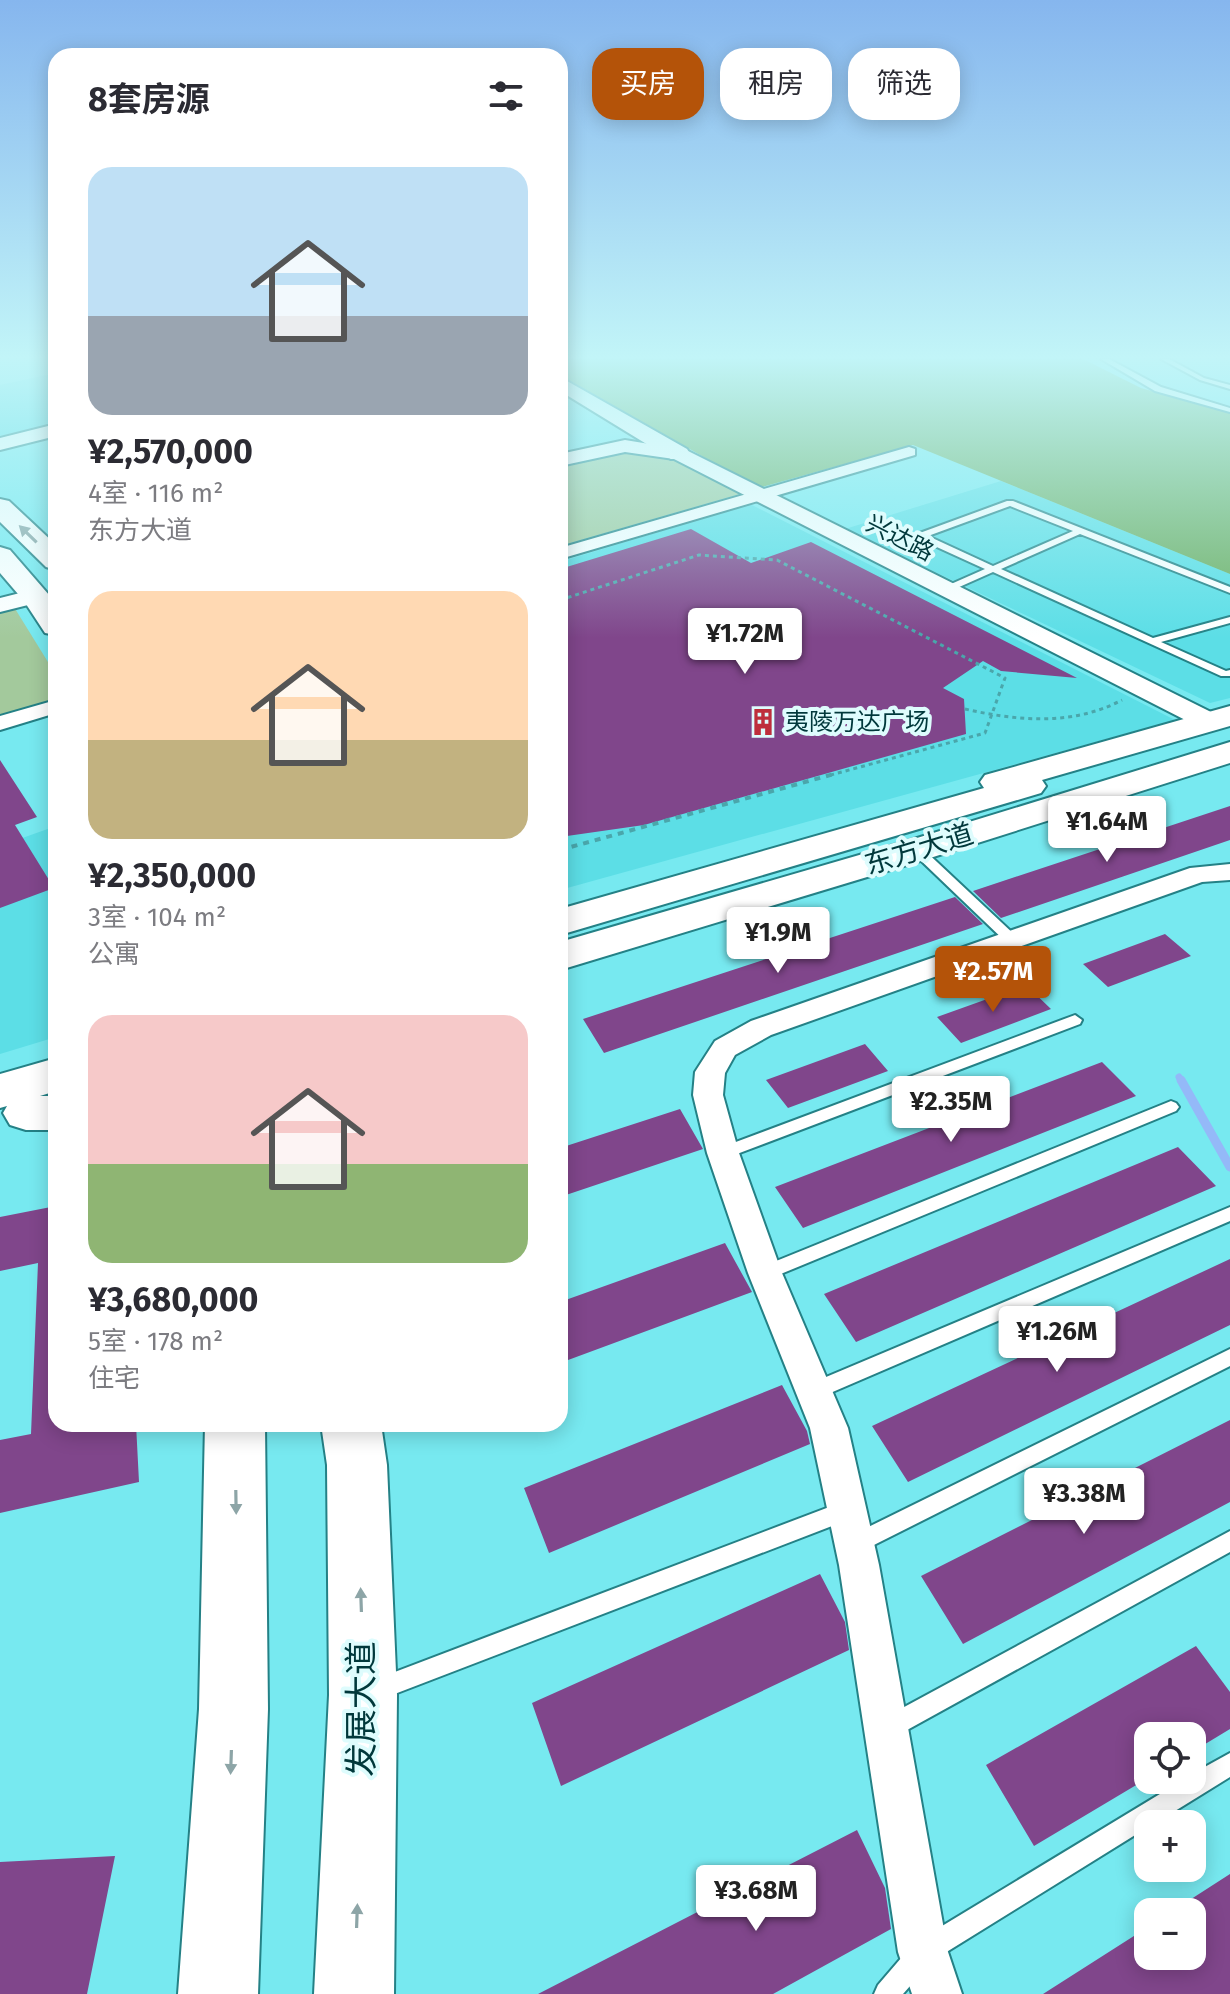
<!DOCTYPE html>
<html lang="zh">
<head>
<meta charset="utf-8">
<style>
  body { margin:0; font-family:"Fira Sans","Noto Sans SC",sans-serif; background:#f2f2f3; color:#2b2b33; height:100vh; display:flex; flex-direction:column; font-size:30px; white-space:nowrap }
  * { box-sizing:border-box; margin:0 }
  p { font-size:26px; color:#7c7c81 }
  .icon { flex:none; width:44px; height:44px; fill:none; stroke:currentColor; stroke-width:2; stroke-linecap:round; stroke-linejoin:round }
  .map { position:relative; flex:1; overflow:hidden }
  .details { position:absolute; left:48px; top:48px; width:520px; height:1384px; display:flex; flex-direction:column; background:#fff; border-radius:24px; box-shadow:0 4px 20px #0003 }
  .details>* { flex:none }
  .hud { position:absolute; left:592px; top:48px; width:518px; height:72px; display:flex; gap:16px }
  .fabs { position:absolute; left:1134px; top:1722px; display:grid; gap:16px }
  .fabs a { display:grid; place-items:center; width:72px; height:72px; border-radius:16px; background:#fff; box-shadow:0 4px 20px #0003; font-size:40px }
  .price { position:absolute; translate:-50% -68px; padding:0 18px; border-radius:8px; background:#fff; color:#222; font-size:26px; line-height:52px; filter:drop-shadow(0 2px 4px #0008) }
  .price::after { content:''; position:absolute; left:50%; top:48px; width:24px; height:18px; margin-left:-12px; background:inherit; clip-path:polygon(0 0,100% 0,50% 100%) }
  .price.on { background:#b45309; color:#fff }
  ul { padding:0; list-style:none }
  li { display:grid; align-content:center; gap:16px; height:424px; padding:0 40px }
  li span { display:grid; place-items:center; height:248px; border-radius:24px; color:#555 }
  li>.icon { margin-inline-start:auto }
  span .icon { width:144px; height:144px; fill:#fffc; stroke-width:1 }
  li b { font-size:34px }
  h2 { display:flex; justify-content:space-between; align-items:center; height:96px; padding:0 40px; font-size:34px }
  .pill { padding:0 28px; border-radius:24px; background:#fff; box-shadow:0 4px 20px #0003; font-size:28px; line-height:72px }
  .pill.on { background:#b45309; color:#fff }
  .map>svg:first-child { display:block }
</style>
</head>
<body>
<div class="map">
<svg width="1230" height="1994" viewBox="0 0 1230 1994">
  <rect width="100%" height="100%" fill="#77e9f0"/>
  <path fill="#5cdee6" d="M56,373V423L0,436V385Z
    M1001,481L1230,574V698L1210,703L845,529Z
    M750,504L1175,720L560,890V562Z
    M56,826V1037L0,1054V846Z"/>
  <path fill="#a3c99c" d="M608,450L663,455L740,494L560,546V462Z
    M14,607L56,675V701L0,718V610Z"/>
  <path fill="#6faf64" d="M560,359H1083L1141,388L1230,413V574L913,445L758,488L560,375Z"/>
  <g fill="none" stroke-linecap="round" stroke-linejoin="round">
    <path stroke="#94b9f8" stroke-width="7" d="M1179,1077L1182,1082"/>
    <path stroke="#94b9f8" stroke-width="9" d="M1181,1080L1230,1167"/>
  </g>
  <path fill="#80468b" d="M691,529L751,563L811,542L1077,678L1001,671L983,661L943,688L964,699L966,734L644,825L560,837V569Z
    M0,760L37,817L15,825L54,888L0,908Z
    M1230,806V840L1001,918L973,891Z
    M955,897L983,924L604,1053L583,1019Z
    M1165,934L1191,956L1108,987L1083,964Z
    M1026,985L1051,1009L961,1043L937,1017Z
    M865,1044L888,1071L788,1108L766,1080Z
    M1102,1062L1136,1096L803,1228L775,1187Z
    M680,1109L703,1149L560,1197V1148Z
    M1178,1147L1216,1186L856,1342L824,1294Z
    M56,1206V1424H136L139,1482L0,1513V1440L31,1434L38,1263L0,1271V1217Z
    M725,1243L752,1292L560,1363V1302Z
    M1230,1259V1325L908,1482L872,1426Z
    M782,1385L807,1431L810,1444L549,1553L524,1488Z
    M1230,1420V1502L963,1644L921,1576Z
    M820,1574L845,1622L849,1650L561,1786L532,1703Z
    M1196,1646L1230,1692V1729L1192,1752V1736H1148V1778L1034,1846L986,1765Z
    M857,1830L885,1888L891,1929L773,1994H538Z
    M115,1856L87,1994H0V1862Z
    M1230,1874V1994H1043L1148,1927V1956H1192V1912H1171Z"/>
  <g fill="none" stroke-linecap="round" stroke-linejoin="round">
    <g stroke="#248186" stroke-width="4">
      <path id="service" d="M1101,359H1109L1161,387L1230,408V412L1155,391Z
        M1161,359H1169L1204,378L1230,385V389L1200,380Z
        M1007,501H1013L1230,587V593L1080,534L1001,569L1153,638L1230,617V623L1161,642L1226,671L1230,670V676H1221L993,572L948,592H942V588L985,569L917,538V534ZM1010,506L1073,531L993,566L928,536Z
        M917,846L921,847L1017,937L1019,940L1017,943H1007L913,853L911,850L913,847Z
        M1075,1015L1082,1020L1080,1024L729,1157L723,1159L717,1157L715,1153L717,1149Z
        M1171,1101L1176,1103L1179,1107L1176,1111L771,1278L765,1280L759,1278L756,1273L759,1268Z
        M1230,1207V1221L821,1397L814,1399L807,1397L805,1391L807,1385Z
        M1230,1349V1366L862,1551L855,1554L848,1551L845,1544L848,1537Z
        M845,1501L852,1504L855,1511L852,1518L845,1521L379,1700L371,1697L368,1689L371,1681L379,1678Z
        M1230,1531V1552L898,1735L890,1738L882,1735L879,1727L882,1719Z
        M1230,1753V1777L1154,1824H1148V1827L932,1961L903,1994H874L878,1985L914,1943L1183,1780H1192V1774Z"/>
    </g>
    <g stroke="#248186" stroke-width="4">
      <path id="minor" d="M909,447L915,449V455L560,559V548Z
        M56,700V713L0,730V716Z
        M1230,864V880L1202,882L771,1035L735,1055L725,1073L723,1095L739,1153L782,1273L848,1428L879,1565L948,1952L962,1994H912L898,1952L839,1565L810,1428L748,1273L707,1153L693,1095L695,1072L715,1041L751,1021L1190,868Z"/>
    </g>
    <g stroke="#248186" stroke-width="4">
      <path id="tertiary" d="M625,440L686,450L1217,715L1221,721L1217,727H1199L674,459L625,452L560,466V454Z
        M36,589L44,591L48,596L44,601L0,612V598Z"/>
    </g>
    <g stroke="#248186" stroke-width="4">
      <path id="secondary" d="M560,377L687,449L690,454L687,459H671L560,391Z
        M56,424V436L0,450V438Z"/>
    </g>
    <g stroke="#248186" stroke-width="4">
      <path id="primary" d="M1230,706V726L1042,780L1046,786L1041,793L560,935V909L984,788L980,782L985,775Z
        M1230,742V763L930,858L560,970V942L904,842Z
        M56,1058V1091L40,1096H56V1130H26L10,1125L3,1113L7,1106L0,1108V1074Z"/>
    </g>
    <g stroke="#248186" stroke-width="4">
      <path id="trunk" d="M0,499L9,501L56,545V570L46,567L0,522Z
        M0,547L10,550L56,603V635L45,633L24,601L0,573Z
        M205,1424H265L268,1709L258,1994H178L199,1709Z
        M321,1424H381L387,1465L397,1695L394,1994H314L329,1695L327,1465Z"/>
    </g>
    <path stroke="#4aa6ab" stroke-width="3" stroke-dasharray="4 4" stroke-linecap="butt" d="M560,600L699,555L777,560L1005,678L985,733L827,776
      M965,709C1017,721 1073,726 1122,700"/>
    <path stroke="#4aa6ab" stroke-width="4" stroke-dasharray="6 6" stroke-linecap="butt" d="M560,850L834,774"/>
    <use href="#service" fill="#fff" fill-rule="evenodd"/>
    <use href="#minor" fill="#fff" fill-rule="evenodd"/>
    <use href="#tertiary" fill="#fff" fill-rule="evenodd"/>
    <use href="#secondary" fill="#fff" fill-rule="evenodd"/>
    <use href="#primary" fill="#fff" fill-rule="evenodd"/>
    <use href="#trunk" fill="#fff" fill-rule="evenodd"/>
  </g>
  <defs><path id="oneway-solid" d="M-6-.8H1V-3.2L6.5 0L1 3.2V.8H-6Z" transform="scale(2)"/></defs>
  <g fill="#8da5a7">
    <use href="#oneway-solid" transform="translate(28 534) rotate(-136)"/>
    <use href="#oneway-solid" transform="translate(236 1502) rotate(89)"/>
    <use href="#oneway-solid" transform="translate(361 1600) rotate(-92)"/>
    <use href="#oneway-solid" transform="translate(231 1762) rotate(92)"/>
    <use href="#oneway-solid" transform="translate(357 1916) rotate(-88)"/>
  </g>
  <linearGradient id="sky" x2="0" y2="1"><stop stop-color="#86b6ee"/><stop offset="0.56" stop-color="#c2f5f8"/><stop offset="1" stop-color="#c2f5f8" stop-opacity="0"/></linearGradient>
  <rect width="1230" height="638" fill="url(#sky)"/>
  <defs>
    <g id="building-bare" transform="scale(2.16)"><path d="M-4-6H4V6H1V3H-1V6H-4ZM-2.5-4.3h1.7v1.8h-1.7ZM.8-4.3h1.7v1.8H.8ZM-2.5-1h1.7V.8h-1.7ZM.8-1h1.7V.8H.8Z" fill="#be2e3c" stroke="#defcfd" stroke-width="2.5" paint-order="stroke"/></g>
  </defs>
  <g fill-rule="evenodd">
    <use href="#building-bare" x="763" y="722"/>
  </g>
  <g text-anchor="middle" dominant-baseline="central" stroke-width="8" stroke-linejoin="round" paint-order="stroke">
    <g font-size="24" fill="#01383b" stroke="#defcfd">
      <text transform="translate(900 538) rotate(27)">兴达路</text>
    </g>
    <g font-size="24" fill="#01383b" stroke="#defcfd" text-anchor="start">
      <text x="785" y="722">夷陵万达广场</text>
    </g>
    <g font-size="28" fill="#01383b" stroke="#defcfd">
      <text transform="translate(919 849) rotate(-17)">东方大道</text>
    </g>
    <g font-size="34" fill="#01383b" stroke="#defcfd">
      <text transform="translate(361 1709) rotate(-90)">发展大道</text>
    </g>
  </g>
</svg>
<div class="fabs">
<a><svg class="icon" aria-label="locate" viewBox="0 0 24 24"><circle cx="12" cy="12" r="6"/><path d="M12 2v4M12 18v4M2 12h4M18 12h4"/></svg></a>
<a>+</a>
<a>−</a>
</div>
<b class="price" style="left:745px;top:676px">¥1.72M</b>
<b class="price" style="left:1107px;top:864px">¥1.64M</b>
<b class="price" style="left:778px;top:975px">¥1.9M</b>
<b class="price on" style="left:993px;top:1014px">¥2.57M</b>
<b class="price" style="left:951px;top:1144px">¥2.35M</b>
<b class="price" style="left:1057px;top:1374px">¥1.26M</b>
<b class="price" style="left:1084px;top:1536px">¥3.38M</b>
<b class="price" style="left:756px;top:1933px">¥3.68M</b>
<div class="hud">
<a class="pill on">买房</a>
<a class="pill">租房</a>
<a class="pill">筛选</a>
</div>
<section class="details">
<h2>8套房源<svg class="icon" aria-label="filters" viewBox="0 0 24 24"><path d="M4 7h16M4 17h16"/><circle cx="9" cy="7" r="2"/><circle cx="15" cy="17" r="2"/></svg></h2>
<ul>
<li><span style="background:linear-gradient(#bfe0f5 60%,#9aa5b1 0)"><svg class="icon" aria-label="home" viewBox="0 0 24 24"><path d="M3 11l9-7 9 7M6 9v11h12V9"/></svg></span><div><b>¥2,570,000</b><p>4室 · 116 m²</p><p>东方大道</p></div></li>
<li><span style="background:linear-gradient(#ffd9b3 60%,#c2b280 0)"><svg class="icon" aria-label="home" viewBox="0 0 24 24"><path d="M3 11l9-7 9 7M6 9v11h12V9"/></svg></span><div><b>¥2,350,000</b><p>3室 · 104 m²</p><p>公寓</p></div></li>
<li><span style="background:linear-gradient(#f6c9c9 60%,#8fb573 0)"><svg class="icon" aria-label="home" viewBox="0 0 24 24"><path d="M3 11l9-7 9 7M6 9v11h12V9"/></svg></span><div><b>¥3,680,000</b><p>5室 · 178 m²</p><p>住宅</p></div></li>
</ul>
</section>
</div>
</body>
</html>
